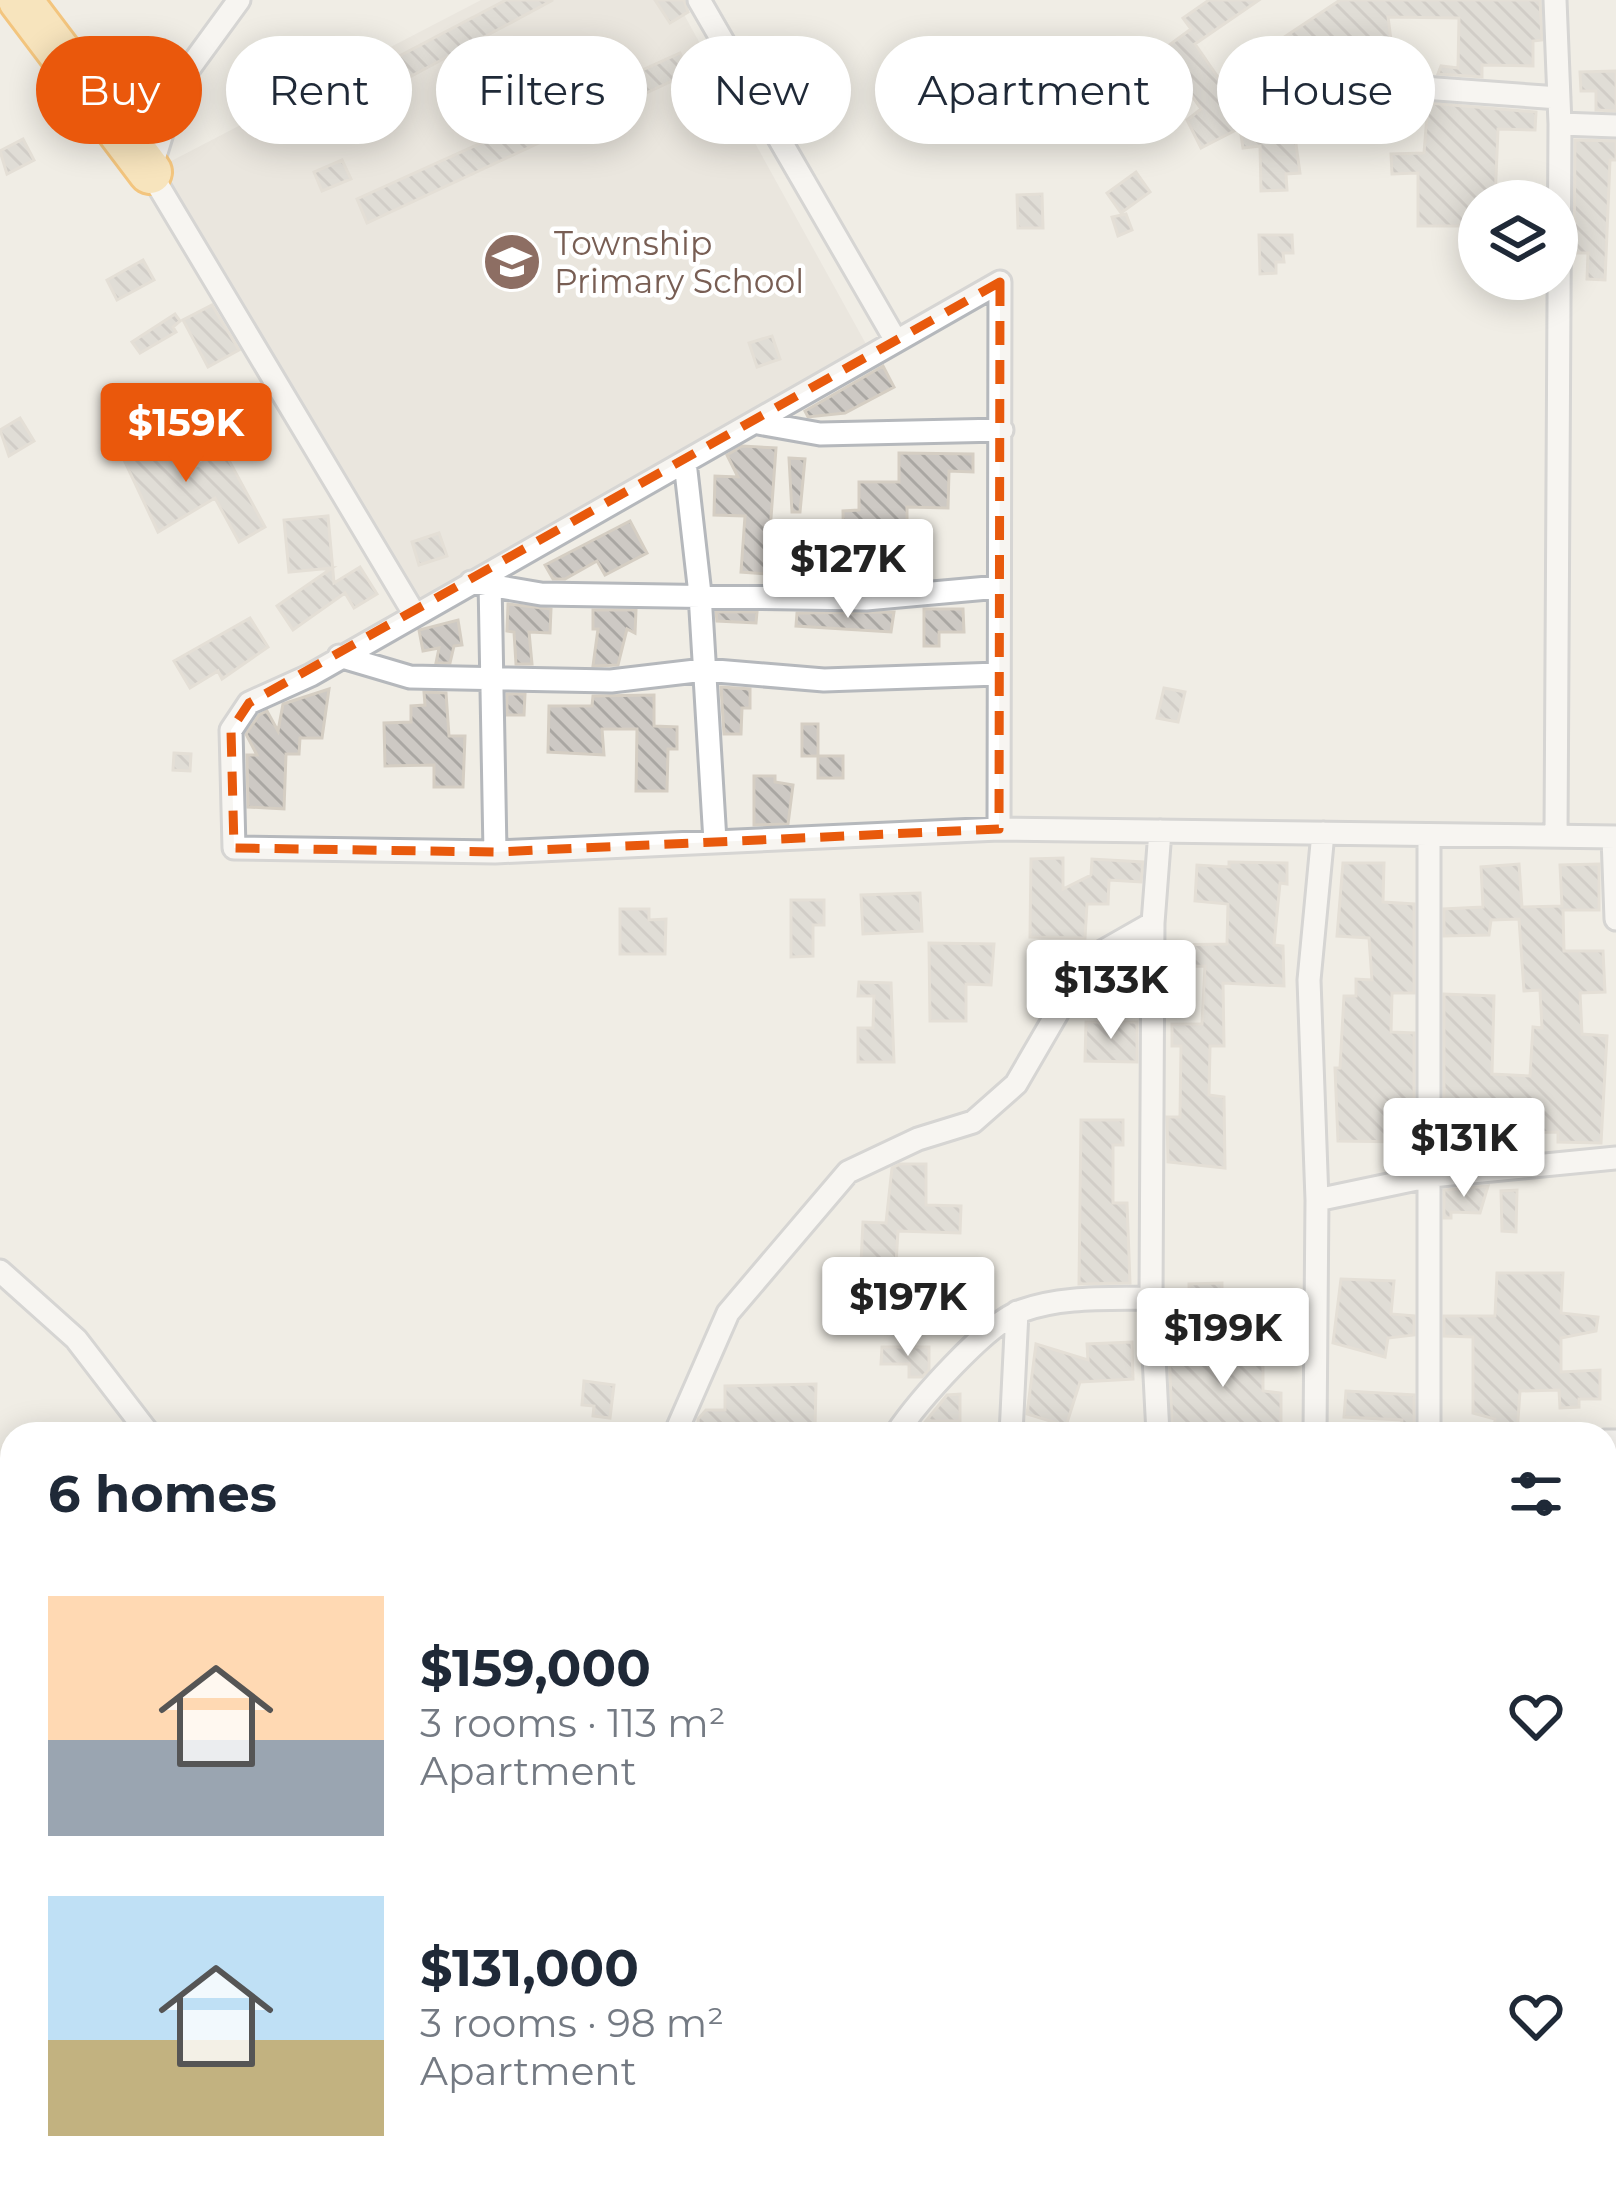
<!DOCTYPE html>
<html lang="en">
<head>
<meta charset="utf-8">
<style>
  body { margin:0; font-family:Montserrat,sans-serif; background:#f6f6f7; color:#1f2937; height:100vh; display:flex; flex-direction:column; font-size:45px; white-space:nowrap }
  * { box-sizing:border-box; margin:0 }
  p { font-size:39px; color:#747a83 }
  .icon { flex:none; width:66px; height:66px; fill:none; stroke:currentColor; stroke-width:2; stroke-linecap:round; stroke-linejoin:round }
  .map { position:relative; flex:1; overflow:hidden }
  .drawer { position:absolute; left:0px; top:1422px; width:1617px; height:768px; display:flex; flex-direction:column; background:#fff; border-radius:36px 36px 0 0; box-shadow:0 6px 30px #0003 }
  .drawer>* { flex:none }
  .guide { position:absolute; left:36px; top:36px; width:1545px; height:108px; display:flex; gap:24px }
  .fabs { position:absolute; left:1458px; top:180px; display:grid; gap:24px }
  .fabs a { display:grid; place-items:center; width:120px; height:120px; border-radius:50%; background:#fff; box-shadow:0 6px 30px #0003; font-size:60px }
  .price { position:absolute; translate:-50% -102px; padding:0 27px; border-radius:12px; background:#fff; color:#222; font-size:39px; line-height:78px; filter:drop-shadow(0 3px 6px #0008) }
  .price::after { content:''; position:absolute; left:50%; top:72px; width:36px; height:27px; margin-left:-18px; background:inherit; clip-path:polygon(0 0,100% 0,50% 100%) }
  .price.on { background:#ea580c; color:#fff }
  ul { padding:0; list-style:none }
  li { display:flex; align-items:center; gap:36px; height:300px; padding:0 48px }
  li span { display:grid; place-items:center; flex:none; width:336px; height:240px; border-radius:0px; color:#555 }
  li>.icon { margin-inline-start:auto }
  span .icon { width:144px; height:144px; fill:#fffc; stroke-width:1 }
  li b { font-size:51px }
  h2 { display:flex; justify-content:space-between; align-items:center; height:144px; padding:0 48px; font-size:51px }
  .pill { padding:0 42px; border-radius:54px; background:#fff; box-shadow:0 6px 30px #0003; font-size:42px; line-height:108px }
  .pill.on { background:#ea580c; color:#fff }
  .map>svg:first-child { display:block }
</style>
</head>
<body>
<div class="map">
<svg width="1616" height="2190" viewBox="0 0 1616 2190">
  <defs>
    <pattern id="building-back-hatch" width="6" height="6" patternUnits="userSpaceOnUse" patternTransform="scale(3)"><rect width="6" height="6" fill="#cdc9c4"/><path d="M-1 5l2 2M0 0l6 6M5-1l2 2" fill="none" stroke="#aaa7a3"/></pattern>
  </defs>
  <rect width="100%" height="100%" fill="#f0ede5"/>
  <path fill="#e2ded6" d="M481,0H676L871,353L405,617L150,172Z"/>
  <path fill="url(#building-back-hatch)" stroke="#d5cec3" stroke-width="3" d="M506,0H553L365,101L354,80Z
    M655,0H684L688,12L670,23Z
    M1209,0H1259L1195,44L1220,80L1340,0H1540L1542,40L1533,41V66L1482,65V77L1438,74L1441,66L1458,68L1459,18L1388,17L1391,40L1370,42L1373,70H1340L1338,58L1323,71H1306L1296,58L1256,84L1259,108H1291L1300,173L1286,174L1287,190L1261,191L1260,146L1243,148L1240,128L1201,148L1187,120L1201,109L1161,51L1191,29L1183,18Z
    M680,53L689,73L367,223L357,199Z
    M1616,71V111L1596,110V91H1581L1580,72Z
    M322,88L330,107L298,120L290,100Z
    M1428,103L1536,112L1535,130L1498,129L1495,201H1479V226H1418V173L1392,174L1391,154L1424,153Z
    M23,139L34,160L7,174L0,151Z
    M1575,140L1616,141V160H1610L1605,280L1587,279L1588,253H1574Z
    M342,160L351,179L322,191L314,172Z
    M1136,172L1150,192L1121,213L1107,193Z
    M1042,194L1043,228H1018L1017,195Z
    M1126,214L1132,230L1118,236L1112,217Z
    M1259,235H1292L1293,253H1283L1284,262H1276V273L1260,274Z
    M143,260L154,280L117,300L107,280Z
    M212,305L239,350L208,367L183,320Z
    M175,314L180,321L173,327L176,332L140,353L132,342Z
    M772,336L780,359L757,367L749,343Z
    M883,366L894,387L845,413L808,417L805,411Z
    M20,418L34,441L9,456L0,430Z
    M154,423L180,475L224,451L265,527L239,542L215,498L158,532L116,443Z
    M742,446L776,448L767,574L741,572L745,516L714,515L715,476L738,477L727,455Z
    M899,453L973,454V472L949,471L948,508L907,507V524H860L861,567H844L843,511L859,510V482H899Z
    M789,458L805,459L800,512H792Z
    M328,516L334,583L360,567L377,594L354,608L345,593L293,630L277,606L332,568L289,572L284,520Z
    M630,521L647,553L605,575L597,561L565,579H553L545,565Z
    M813,527L815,558L795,559L793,528Z
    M439,533L447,556L419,565L412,542Z
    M508,604L551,609L550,633L529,632L532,664H516L514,632L507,631Z
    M924,609H963L964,632H939V646H924Z
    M593,610H636L635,633L627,629L618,665L593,666L598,629H593Z
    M716,612H757L756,623L717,621Z
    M894,612L891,632L796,626L797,613Z
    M250,618L268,647L222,679L218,671L190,688L174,661Z
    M458,620L462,645L454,646L450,663H436L439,648L423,651L419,630Z
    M721,687L750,689V708H742L741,734H724Z
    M1164,688L1185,692L1178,722L1157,718Z
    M329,689L322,738H300L299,754H286L284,809L248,807L247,755H257L246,734L259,715L267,711L278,731L283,704Z
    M424,692L446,693L449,736H465L463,787H434V765L385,766L384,723L411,722V706L425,705Z
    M507,694H525L524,715H507Z
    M654,695V726L677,727V749H668L667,791H636L637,729H602L604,755L548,752L549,706H592L593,696Z
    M802,724H818V756H802Z
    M174,753L191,754L190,771L173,770Z
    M818,756H843V778H818Z
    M754,776H775V782L793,785L788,824L754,825Z
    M1063,858V889L1091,875L1092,859L1143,862L1141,882L1109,880L1108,904H1087L1085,938L1030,937L1031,859Z
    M1229,862L1287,863V884L1280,883L1274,945L1283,946L1284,986L1223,983L1224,1046H1210L1209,1095L1224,1097L1225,1168L1168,1162L1167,1117H1180L1181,1046H1172V1024H1202L1205,966L1169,967L1168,945L1227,944L1228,904L1195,901L1197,865L1229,867Z
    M1343,863H1384L1383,902L1414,904V993H1392L1391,1032L1414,1033V1150H1408V1142L1338,1141L1335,1068H1340L1344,996H1356V979L1372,980L1369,938L1337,936Z
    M1519,864L1522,907L1562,906L1560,865L1599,864V910H1563L1564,951H1603L1605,992L1580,993L1582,1034L1607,1036L1601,1143L1558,1142V1132L1517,1133V1153L1444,1160V994L1494,996L1492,1074L1530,1076L1533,1027L1542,1028L1540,990L1524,991L1519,919L1491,920L1489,935L1444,936V909L1483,907L1481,867Z
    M920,893L922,931L863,934L861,895Z
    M791,900H824V925H813V956L791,957Z
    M620,909H649V920L666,919L665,954H620Z
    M929,943L994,944L991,985L966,984V1021H930Z
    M859,982L891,983L894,1062H858V1028H873L874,996H858Z
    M1086,1022H1137V1062L1085,1061Z
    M1081,1120H1123V1145H1113V1203H1127L1130,1283L1079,1284Z
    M900,1164H926V1205L961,1206L960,1233L898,1231L896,1264H952L951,1292L972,1293L971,1310L929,1308V1293L916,1295V1285L860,1284L863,1222L886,1223L892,1168Z
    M1488,1186L1480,1213L1451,1212V1218H1444V1190Z
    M1517,1190L1516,1232L1502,1231L1501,1191Z
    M1497,1273H1563L1561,1313L1598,1317L1596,1331L1561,1338V1372L1600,1370V1399H1579V1407L1560,1408L1559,1390L1520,1391L1517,1434H1494L1495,1419L1473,1413V1337L1444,1336V1316H1495Z
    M1341,1279L1394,1281L1391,1314L1414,1316V1335L1388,1338L1385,1357L1333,1343Z
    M1222,1283V1316L1190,1317L1189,1284Z
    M1132,1342L1133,1379L1080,1382L1066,1426L1027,1414L1036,1344L1088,1360L1087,1344Z
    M1280,1344L1278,1362H1263V1391L1281,1393V1424H1266V1434H1182V1424H1172L1169,1348Z
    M882,1347H929V1370L922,1377H909V1364H881Z
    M584,1381L614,1385L610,1418L593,1416L594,1406L582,1405Z
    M816,1384L815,1427L698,1434V1419L706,1410H725V1386Z
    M1346,1391L1414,1395V1430L1401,1429L1402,1420L1344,1417Z
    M960,1394V1421H926L947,1395Z"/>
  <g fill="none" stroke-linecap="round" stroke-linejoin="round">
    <g stroke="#b5b8bc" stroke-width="27">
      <path id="street" d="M239,0L177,85L150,172L415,615
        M699,0L895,339
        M1555,0L1560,124L1556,835
        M1276,86L1382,85L1559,98
        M1560,124L1616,126
        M758,423L820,434L1002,430
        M685,462L700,594L715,841
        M490,581L495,852
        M471,582L541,594L866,599L999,587
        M339,656L410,677L611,681L704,670L824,680L998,674
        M999,829L1000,282L311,675L249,703L231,730L234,848L495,852L999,829L1616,837
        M1613,837L1616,919
        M1317,1200L1431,1176L1616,1158
        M0,1271L76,1339L149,1434
        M1153,1334L1315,1327
        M675,1434L728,1313L848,1172L918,1139L973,1122L1016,1084L1088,960L1153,923
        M896,1434C918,1401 986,1324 1021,1311C1062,1296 1108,1299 1151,1298
        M1011,1434L1017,1312
        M1158,1434L1151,1298L1153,923L1160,831
        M1315,1434L1317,1200L1309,980L1323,833
        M1429,1434V835
        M1605,1441H1616
        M1605,1725L1616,1722
        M1605,1879L1616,1899
        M3,1921L12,1902
        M1605,1941L1616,1934
        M1388,2178L1396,2190
        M33,2190L56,2178
        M225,2190L237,2178
        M603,2190L609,2189L611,2178
        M883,2190L885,2178
        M1587,2190L1604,2178"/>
    </g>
    <g stroke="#f59500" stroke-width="48">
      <path id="highway" d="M20,0L150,172"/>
    </g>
    <use href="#street" stroke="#fff" stroke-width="21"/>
    <use href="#highway" stroke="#ffd98d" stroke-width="42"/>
  </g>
  <path d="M0 0H1616V2190H0ZM1000,282L999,829L495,852L234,848L231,730L249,703Z" fill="#f0ede5" fill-opacity=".55" fill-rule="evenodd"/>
  <path fill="none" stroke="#e8590c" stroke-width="9" stroke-dasharray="24 15" stroke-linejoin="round" d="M1000,282L999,829L495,852L234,848L231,730L249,703Z"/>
  <defs>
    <g id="school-disc" transform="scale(3)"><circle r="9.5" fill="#8d6e63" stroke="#fff"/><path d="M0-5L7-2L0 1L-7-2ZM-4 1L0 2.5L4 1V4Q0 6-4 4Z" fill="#fff"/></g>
  </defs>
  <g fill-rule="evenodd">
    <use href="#school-disc" x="512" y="262"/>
  </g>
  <g text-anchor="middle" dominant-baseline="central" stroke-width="9" stroke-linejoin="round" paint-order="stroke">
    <g font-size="33" fill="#785e54" stroke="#fff" text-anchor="start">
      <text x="554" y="243">Township<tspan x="554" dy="38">Primary School</tspan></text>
    </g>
  </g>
</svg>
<div class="fabs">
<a><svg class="icon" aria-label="layers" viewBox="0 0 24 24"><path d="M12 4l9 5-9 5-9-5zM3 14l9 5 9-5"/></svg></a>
</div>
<b class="price on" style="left:186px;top:485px">$159K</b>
<b class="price" style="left:848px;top:621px">$127K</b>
<b class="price" style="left:1111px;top:1042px">$133K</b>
<b class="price" style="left:1464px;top:1200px">$131K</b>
<b class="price" style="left:908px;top:1359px">$197K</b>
<b class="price" style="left:1223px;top:1390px">$199K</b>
<div class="guide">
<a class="pill on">Buy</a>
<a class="pill">Rent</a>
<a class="pill">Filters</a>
<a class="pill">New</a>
<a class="pill">Apartment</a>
<a class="pill">House</a>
</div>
<section class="drawer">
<h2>6 homes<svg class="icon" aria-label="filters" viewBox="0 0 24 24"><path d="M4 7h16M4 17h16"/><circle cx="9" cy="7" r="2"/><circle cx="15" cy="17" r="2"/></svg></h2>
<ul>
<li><span style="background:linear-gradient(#ffd9b3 60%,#9aa5b1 0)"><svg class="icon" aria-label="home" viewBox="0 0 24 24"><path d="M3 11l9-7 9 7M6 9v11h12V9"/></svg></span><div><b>$159,000</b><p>3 rooms · 113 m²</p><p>Apartment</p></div><svg class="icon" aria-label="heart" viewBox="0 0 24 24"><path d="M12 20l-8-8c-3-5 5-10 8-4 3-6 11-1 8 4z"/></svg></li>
<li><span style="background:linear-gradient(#bfe0f5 60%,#c2b280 0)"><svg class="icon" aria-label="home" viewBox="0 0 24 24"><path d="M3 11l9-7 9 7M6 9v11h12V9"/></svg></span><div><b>$131,000</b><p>3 rooms · 98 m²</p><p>Apartment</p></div><svg class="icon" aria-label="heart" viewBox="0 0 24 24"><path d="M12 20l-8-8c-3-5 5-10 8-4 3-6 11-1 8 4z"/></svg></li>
</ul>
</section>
</div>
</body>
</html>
